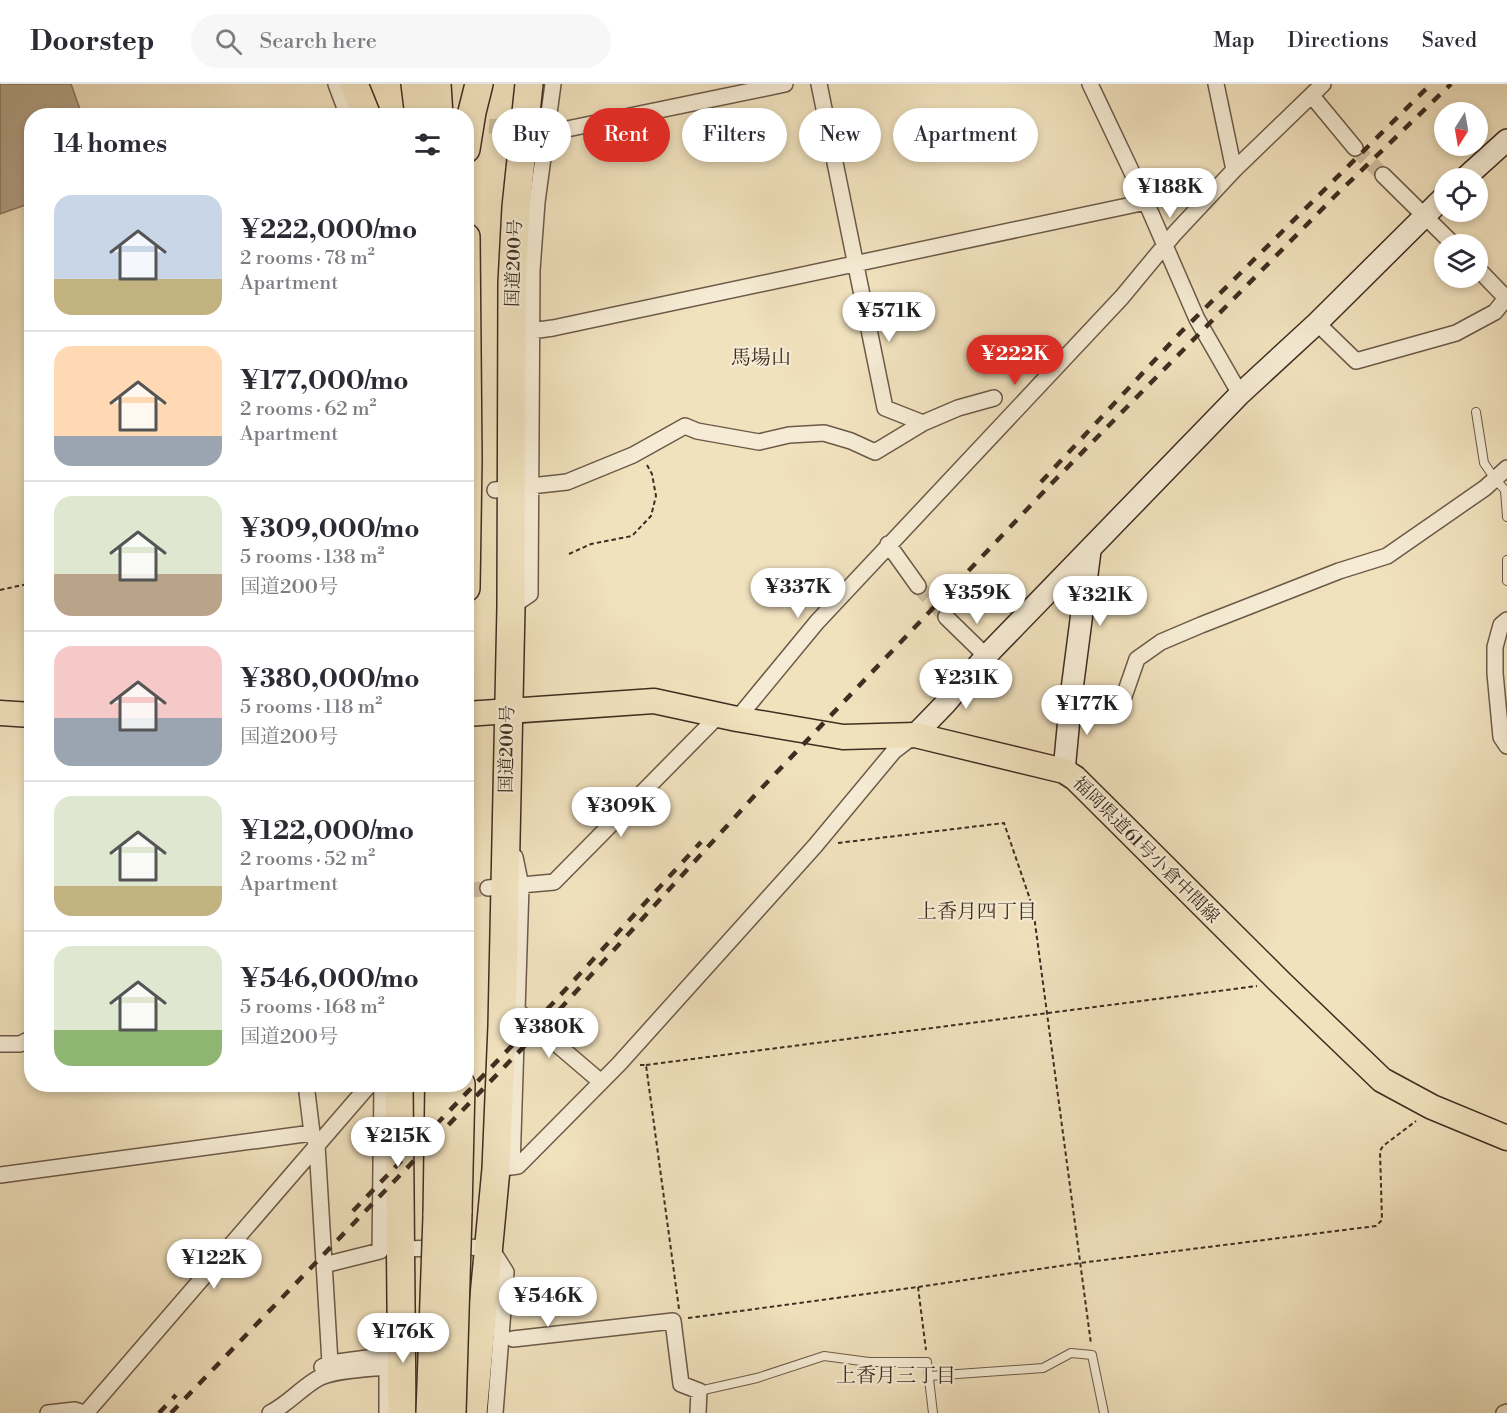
<!DOCTYPE html>
<html lang="en">
<head>
<meta charset="utf-8">
<style>
  body { margin:0; font-family:"Libre Bodoni","Noto Serif JP",serif; background:#f7f7f7; color:#2b2b33; height:100vh; display:flex; flex-direction:column; font-size:22px; white-space:nowrap }
  * { box-sizing:border-box; margin:0 }
  p { font-size:20px; color:#7c7c81 }
  .icon { flex:none; width:33px; height:33px; fill:none; stroke:currentColor; stroke-width:2; stroke-linecap:round; stroke-linejoin:round }
  .map { position:relative; flex:1; overflow:hidden }
  .drawer { position:absolute; left:24px; top:24px; width:450px; height:984px; display:flex; flex-direction:column; background:#fff; border-radius:24px; box-shadow:0 3px 9px #0003 }
  .drawer>* { flex:none }
  .guide { position:absolute; left:492px; top:24px; width:570px; height:54px; display:flex; gap:12px }
  .needle { width:39px; rotate:191deg }
  .buttons { position:absolute; left:1434px; top:18px; display:grid; gap:12px }
  .buttons a { display:grid; place-items:center; width:54px; height:54px; border-radius:50%; background:#fff; box-shadow:0 3px 9px #0003; font-size:30px }
  .price { position:absolute; translate:-50% -51px; padding:0 14px; border-radius:21px; background:#fff; color:#222; font-size:20px; line-height:39px; filter:drop-shadow(0 2px 3px #0008) }
  .price::after { content:''; position:absolute; left:50%; top:36px; width:18px; height:14px; margin-left:-9px; background:inherit; clip-path:polygon(0 0,100% 0,50% 100%) }
  .price.selected { background:#d93025; color:#fff }
  ul { padding:0; list-style:none }
  li { display:flex; align-items:center; gap:18px; height:150px; padding:0 30px }
  li+li { border-top:2px solid #e1e1e2 }
  li span { display:grid; place-items:center; flex:none; width:168px; height:120px; border-radius:18px; color:#555 }
  li>.icon { margin-inline-start:auto }
  span .icon { width:72px; height:72px; fill:#fffc; stroke-width:1 }
  li b { font-size:26px }
  h2 { display:flex; justify-content:space-between; align-items:center; height:72px; padding:0 30px; font-size:26px }
  .chip { padding:0 21px; border-radius:27px; background:#fff; box-shadow:0 3px 9px #0003; font-size:21px; line-height:54px }
  .chip.selected { background:#d93025; color:#fff }
  header { display:flex; align-items:center; gap:36px; box-sizing:border-box; height:84px; padding:0 30px; background:#fff; border-bottom:2px solid #e1e1e2 }
  header strong { font-size:28px }
  nav { display:flex; gap:33px; margin-inline-start:auto; font-size:21px }
  .search { width:420px; height:54px; background:#f7f7f7; display:flex; align-items:center; gap:15px; box-sizing:border-box; padding:0 21px; border-radius:33px; color:#7c7c81; font-size:22px }
  .map>svg:first-child { display:block }
</style>
</head>
<body>
<header>
<strong>Doorstep</strong>
<div class="search"><svg class="icon" aria-label="search" viewBox="0 0 24 24"><circle cx="10" cy="10" r="6"/><path d="M15 15l6 6"/></svg>Search here</div>
<nav><a>Map</a><a>Directions</a><a>Saved</a></nav>
</header>
<div class="map">
<svg width="1507" height="1329" viewBox="0 0 1507 1329">
  <rect width="100%" height="100%" fill="#f1e2be"/>
  <filter id="stains"><feTurbulence type="fractalNoise" baseFrequency=".00333" numOctaves="4"/><feColorMatrix values="0 0 0 0 .2 0 0 0 0 .09 0 0 0 0 .02 0 0 0 .5 -.17"/></filter>
  <radialGradient id="worn" r=".72"><stop offset=".6" stop-color="#630" stop-opacity="0"/><stop offset="1" stop-color="#630" stop-opacity=".3"/></radialGradient>
  <path fill="#b5a489" stroke="#86745f" stroke-width="1.5" d="M0,0H71L82,31L32,32L31,119L0,130Z"/>
  <g fill="none" stroke-linecap="round" stroke-linejoin="round">
    <path stroke="#cebe9f" stroke-width="15" stroke-dasharray="15 8" stroke-linecap="butt" d="M466,41L507,43
      M1355,64L1383,91
      M466,406H495
      M918,502L946,533
      M466,807L488,804"/>
    <g stroke="#6c5a48" stroke-width="10">
      <path id="lane" d="M1476,328L1484,379L1495,395L1505,406L1507,433
        M1507,476V497
        M929,1292L1043,1284L1071,1269L1092,1271L1104,1329
        M699,1307L757,1294L824,1272L869,1278H927L933,1329"/>
    </g>
    <g stroke="#6c5a48" stroke-width="18">
      <path id="street" d="M336,0L348,32
        M819,0L885,324L923,339
        M1090,0L1146,118L1197,235L1240,310
        M1216,0L1234,86
        M1312,12L1355,64
        M507,43L567,45L785,0
        M1383,91L1453,160
        M1478,185L1506,214
        M1317,239L1356,277L1456,249L1495,228L1507,213
        M531,247L553,244L1146,118
        M495,406L567,398L633,371L685,342L697,347L759,358L789,351L824,349L851,357L875,368L923,339L958,324L994,314
        M888,460L918,502
        M511,523L530,510L532,186L537,118L553,0
        M946,533L986,572
        M1507,536L1501,541L1495,563V589L1501,653L1507,662
        M1071,613L1121,621L1137,575L1161,558L1201,541L1339,487L1387,472L1485,404L1507,384
        M737,635L817,538L1122,213L1175,149L1234,86L1323,0
        M488,804L554,798L719,631
        M519,928L601,998
        M0,960H20L32,954
        M306,1000L312,1049L317,1061L330,1279
        M512,1083L521,802L515,773
        M496,1085L518,1082L619,980L815,762L894,667L915,651
        M0,1091L312,1049
        M399,1165L490,1163L506,1188L495,1329
        M324,1181L380,1167L382,1000
        M513,1255L673,1237L681,1300L699,1307L698,1329
        M322,1283L330,1279L375,1273
        M48,1329L75,1326L84,1329
        M86,1329L370,1000
        M270,1329C288,1320 300,1305 317,1295C332,1286 368,1285 387,1283
        M387,1329V1255L397,1235
        M1504,1329L1507,1328"/>
    </g>
    <g stroke="#402d21" stroke-width="24">
      <path id="secondary" d="M1465,94L1507,56
        M915,651L945,620L986,572L1240,310L1317,239L1444,113
        M1064,687L1071,613L1090,467"/>
    </g>
    <g stroke="#402d21" stroke-width="27">
      <path id="primary" d="M0,629L32,631
        M466,630L654,617L737,635L843,653L915,651L1064,687L1075,694L1281,899L1382,996L1432,1023L1507,1054"/>
    </g>
    <g stroke="#402d21" stroke-width="30">
      <path id="highway" d="M354,0L367,32
        M415,0L419,32
        M437,0L439,32
        M466,65L472,28L479,0
        M466,153L468,375L466,504
        M399,1000L402,1329
        M458,1128L461,1000
        M437,1132L439,1000
        M473,1329L496,1085L502,942L511,523L512,199L516,123L529,0"/>
    </g>
    <path stroke="#402d21" stroke-width="2" stroke-dasharray="4.5 3" stroke-linecap="butt" d="M569,470L591,460L632,452L651,432L656,412L652,390L647,381
      M0,506L32,499
      M838,759L1004,739L1033,824L1091,1260
      M640,981H646L679,1225
      M646,981L1257,902
      M918,1203L926,1266
      M688,1234L918,1203L1080,1179L1376,1142L1382,1136L1380,1067L1383,1062L1416,1037"/>
    <use href="#lane" stroke="#f6ecd5" stroke-width="8"/>
    <use href="#street" stroke="#f6ecd5" stroke-width="15"/>
    <use href="#secondary" stroke="#f6ecd5" stroke-width="21"/>
    <use href="#primary" stroke="#f1e2be" stroke-width="24"/>
    <use href="#highway" stroke="#f1e2be" stroke-width="27"/>
    <path stroke="#402d21" stroke-width="4.5" stroke-dasharray="10 10" stroke-linecap="butt" d="M1041,398L1181,248L1431,0
      M353,1127L554,918L701,758
      M159,1329L176,1311
      M171,1329L561,924L757,709L1053,398L1336,111L1451,0"/>
    <g stroke="#402d21" stroke-width="30" stroke-linecap="butt">
      <path id="highway-bridge" d="M430,1329L437,1132
        M452,1329L458,1128"/>
    </g>
    <use href="#highway-bridge" stroke="#f1e2be" stroke-width="27"/>
  </g>
  <g text-anchor="middle" dominant-baseline="central" stroke-width="4.5" stroke-linejoin="round" paint-order="stroke">
    <g font-size="18" fill="#402d21" stroke="#f6ecd5">
      <text transform="translate(514 179) rotate(-88)">国道200号</text>
      <text transform="translate(507 665) rotate(-89)">国道200号</text>
      <text transform="translate(1146 766) rotate(45)">福岡県道61号小倉中間線</text>
    </g>
    <g font-size="20" fill="#402d21" stroke="#f6ecd5">
      <text x="761" y="274">馬場山</text>
      <text x="977" y="828">上香月四丁目</text>
      <text x="896" y="1292">上香月三丁目</text>
    </g>
  </g>
  <rect width="100%" height="100%" filter="url(#stains)"/>
  <rect width="100%" height="100%" fill="url(#worn)"/>
</svg>
<div class="buttons">
<a><svg class="needle" viewBox="-14 -14 28 28"><path d="M0-13l5 13h-10z" fill="#e53935"/><path d="M0 13l5-13h-10z" fill="#7c7c81"/></svg></a>
<a><svg class="icon" aria-label="locate" viewBox="0 0 24 24"><circle cx="12" cy="12" r="6"/><path d="M12 2v4M12 18v4M2 12h4M18 12h4"/></svg></a>
<a><svg class="icon" aria-label="layers" viewBox="0 0 24 24"><path d="M12 4l9 5-9 5-9-5zM3 14l9 5 9-5"/></svg></a>
</div>
<b class="price" style="left:1170px;top:135px">¥188K</b>
<b class="price" style="left:889px;top:259px">¥571K</b>
<b class="price selected" style="left:1015px;top:302px">¥222K</b>
<b class="price" style="left:798px;top:535px">¥337K</b>
<b class="price" style="left:977px;top:541px">¥359K</b>
<b class="price" style="left:1100px;top:543px">¥321K</b>
<b class="price" style="left:966px;top:626px">¥231K</b>
<b class="price" style="left:1087px;top:652px">¥177K</b>
<b class="price" style="left:621px;top:754px">¥309K</b>
<b class="price" style="left:549px;top:975px">¥380K</b>
<b class="price" style="left:398px;top:1084px">¥215K</b>
<b class="price" style="left:214px;top:1206px">¥122K</b>
<b class="price" style="left:548px;top:1244px">¥546K</b>
<b class="price" style="left:403px;top:1280px">¥176K</b>
<div class="guide">
<a class="chip">Buy</a>
<a class="chip selected">Rent</a>
<a class="chip">Filters</a>
<a class="chip">New</a>
<a class="chip">Apartment</a>
</div>
<section class="drawer">
<h2>14 homes<svg class="icon" aria-label="filters" viewBox="0 0 24 24"><path d="M4 7h16M4 17h16"/><circle cx="9" cy="7" r="2"/><circle cx="15" cy="17" r="2"/></svg></h2>
<ul>
<li><span style="background:linear-gradient(#c9d6e8 70%,#c2b280 0)"><svg class="icon" aria-label="home" viewBox="0 0 24 24"><path d="M3 11l9-7 9 7M6 9v11h12V9"/></svg></span><div><b>¥222,000/mo</b><p>2 rooms · 78 m²</p><p>Apartment</p></div></li>
<li><span style="background:linear-gradient(#ffd9b3 75%,#9aa5b1 0)"><svg class="icon" aria-label="home" viewBox="0 0 24 24"><path d="M3 11l9-7 9 7M6 9v11h12V9"/></svg></span><div><b>¥177,000/mo</b><p>2 rooms · 62 m²</p><p>Apartment</p></div></li>
<li><span style="background:linear-gradient(#dfe7d0 65%,#b9a48a 0)"><svg class="icon" aria-label="home" viewBox="0 0 24 24"><path d="M3 11l9-7 9 7M6 9v11h12V9"/></svg></span><div><b>¥309,000/mo</b><p>5 rooms · 138 m²</p><p>国道200号</p></div></li>
<li><span style="background:linear-gradient(#f6c9c9 60%,#9aa5b1 0)"><svg class="icon" aria-label="home" viewBox="0 0 24 24"><path d="M3 11l9-7 9 7M6 9v11h12V9"/></svg></span><div><b>¥380,000/mo</b><p>5 rooms · 118 m²</p><p>国道200号</p></div></li>
<li><span style="background:linear-gradient(#dfe7d0 75%,#c2b280 0)"><svg class="icon" aria-label="home" viewBox="0 0 24 24"><path d="M3 11l9-7 9 7M6 9v11h12V9"/></svg></span><div><b>¥122,000/mo</b><p>2 rooms · 52 m²</p><p>Apartment</p></div></li>
<li><span style="background:linear-gradient(#dfe7d0 70%,#8fb573 0)"><svg class="icon" aria-label="home" viewBox="0 0 24 24"><path d="M3 11l9-7 9 7M6 9v11h12V9"/></svg></span><div><b>¥546,000/mo</b><p>5 rooms · 168 m²</p><p>国道200号</p></div></li>
</ul>
</section>
</div>
</body>
</html>
